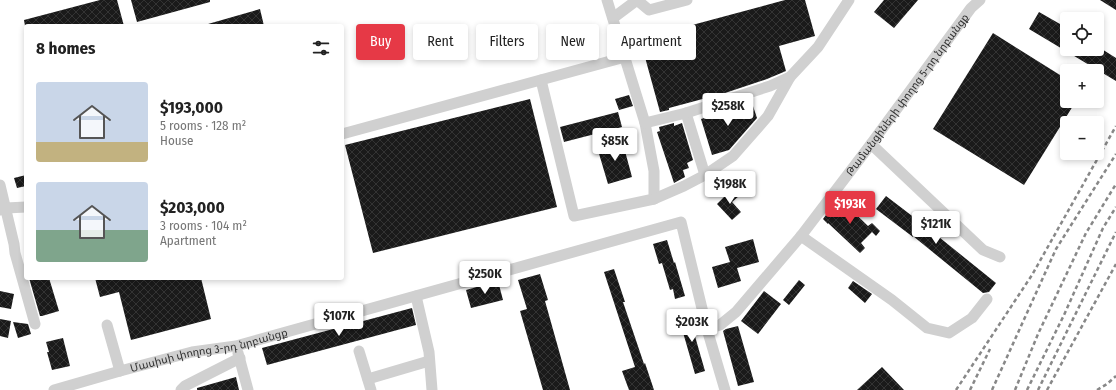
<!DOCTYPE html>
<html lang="en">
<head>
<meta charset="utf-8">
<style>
  body { margin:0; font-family:"Fira Sans Condensed","Noto Sans Armenian",sans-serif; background:#f6f6f6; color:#222; height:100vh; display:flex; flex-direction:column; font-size:15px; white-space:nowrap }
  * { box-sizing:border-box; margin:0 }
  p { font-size:13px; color:#767676 }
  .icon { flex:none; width:22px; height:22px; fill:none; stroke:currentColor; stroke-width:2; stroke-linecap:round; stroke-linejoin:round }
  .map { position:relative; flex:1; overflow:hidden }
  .panel { position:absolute; left:24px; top:24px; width:320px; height:256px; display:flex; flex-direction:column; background:#fff; border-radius:4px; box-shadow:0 2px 6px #0003 }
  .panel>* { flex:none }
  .top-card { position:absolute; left:356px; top:24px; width:380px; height:36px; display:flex; gap:8px }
  .tools { position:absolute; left:1060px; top:12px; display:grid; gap:8px }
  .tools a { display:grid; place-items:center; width:44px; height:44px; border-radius:4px; background:#fff; box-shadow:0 2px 6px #0003; font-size:20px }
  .price { position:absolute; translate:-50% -34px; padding:0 9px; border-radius:4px; background:#fff; color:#222; font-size:13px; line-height:26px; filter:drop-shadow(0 1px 2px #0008) }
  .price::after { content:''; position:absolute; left:50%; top:24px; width:12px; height:9px; margin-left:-6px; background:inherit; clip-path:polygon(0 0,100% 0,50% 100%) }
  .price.on { background:#e63946; color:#fff }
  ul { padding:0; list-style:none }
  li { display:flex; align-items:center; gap:12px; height:100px; padding:0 12px }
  li span { display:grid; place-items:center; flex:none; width:112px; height:80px; border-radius:4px; color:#555 }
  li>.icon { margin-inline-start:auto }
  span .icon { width:48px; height:48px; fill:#fffc; stroke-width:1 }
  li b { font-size:17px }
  h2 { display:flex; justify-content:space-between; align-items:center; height:48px; padding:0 12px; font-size:17px }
  .chip { padding:0 14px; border-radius:4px; background:#fff; box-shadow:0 2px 6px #0003; font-size:14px; line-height:36px }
  .chip.on { background:#e63946; color:#fff }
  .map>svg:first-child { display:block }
</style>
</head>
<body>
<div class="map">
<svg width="1116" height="390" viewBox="0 0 1116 390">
  <defs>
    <pattern id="building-cross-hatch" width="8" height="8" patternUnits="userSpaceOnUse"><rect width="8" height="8" fill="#1a1a1a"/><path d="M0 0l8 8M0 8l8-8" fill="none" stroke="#333"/></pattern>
  </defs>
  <rect width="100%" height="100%" fill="#fff"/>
  <path fill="url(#building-cross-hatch)" d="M100,0H117L124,26H25L24,20Z
    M131,0H210V2L137,22Z
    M785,0H805L815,36L779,46L786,71L767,79L725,93L669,108V110L660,112L640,39Z
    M884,0H918L894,28L874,12Z
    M1100,0H1116V10Z
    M260,9L264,26H208V24Z
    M1039,12L1067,28V49H1097V46L1116,58V81L1029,29Z
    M993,33L1060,75L1067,64V101H1076L1024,185L933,129Z
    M629,95L633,106L619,110L615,99Z
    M530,99L557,207L373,253L345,145Z
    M752,103L757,118L729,150L712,155L701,119Z
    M618,112L622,127L564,142L560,127Z
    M674,123V126L682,123L693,160L687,163L689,168L683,170L685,177L674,183L657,132L660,131L659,127Z
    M622,140L632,177L608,184L597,147Z
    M26,175V186L17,188L14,178Z
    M732,189L739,196L732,202L741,212L732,220L717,204Z
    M886,196L924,225L996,283L989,292L983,293L913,236V237L876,209Z
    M839,198L868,226L872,223L880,231L876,236L872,232L861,243L865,248L860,253L828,223V224L823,219Z
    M753,239L759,262L737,268L741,281L718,288L712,267L730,262L725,247Z
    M667,240L674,263L675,262L685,296L675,299L673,289L670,290L662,263L659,264L653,244Z
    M614,269L625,302H623L644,364L645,363L654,390H629L622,371L635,367L604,272Z
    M540,274L548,300L545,301L570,390H543L520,311L527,309L518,280Z
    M29,278H49L59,311L42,316H40Z
    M95,278H201L211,319L131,340L119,292L100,297Z
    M799,280L805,285L789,305L783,300Z
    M498,281L503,300L471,308L466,290Z
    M853,281L872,294L865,303L848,288Z
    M0,291L14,294L11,309L0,307Z
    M764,291L781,304L758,334L741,321Z
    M412,308L416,325L267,365L262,348Z
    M688,312L705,371L695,374L678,315Z
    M0,319L11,321L8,338L0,336Z
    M13,322L28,324L31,334L18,338Z
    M738,326L754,382L738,386L723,331L726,329Z
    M63,338L70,366L52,370L47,352H49L46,342Z
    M882,367L904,390H857Z
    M236,377L239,390H197V388Z"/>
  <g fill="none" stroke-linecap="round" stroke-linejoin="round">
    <g stroke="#d0d0d0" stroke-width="11">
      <path d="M637,0L649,10L687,0"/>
      <path d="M613,18L637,0"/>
      <path d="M541,80L574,216L654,199V171L645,123L607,0"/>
      <path d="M686,113L705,175"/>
      <path d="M645,123L686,113L770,86L790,77L818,47L849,0"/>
      <path d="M342,134L625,57"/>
      <path d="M871,144L983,250L1000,257"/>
      <path d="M0,185L14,244L15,253L35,324"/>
      <path d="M654,199L684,186L705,175L733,156L768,116L790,77"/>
      <path d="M0,210L6,208L26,207"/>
      <path d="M801,236L892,300L927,328L949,333L972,318L987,299"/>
      <path d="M416,296L429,352L432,390"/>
      <path d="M107,325L120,371"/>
      <path id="s1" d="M707,329L720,325L736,312L801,236L871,144L971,8L980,0"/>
      <path d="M359,351L371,390"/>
      <path d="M238,353L248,390"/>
      <path d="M368,379L429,361"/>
      <path id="s2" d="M54,390L120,371L192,352L236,346L681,222L707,329L725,390"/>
      <path d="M181,390L185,386L240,358"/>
    </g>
    <path stroke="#888" stroke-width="2.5" stroke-dasharray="4 3" stroke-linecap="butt" d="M956,390L1032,275L1116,126
      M970,390L990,349
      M992,390L1056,249L1116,154
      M1015,390L1038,334L1086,233L1116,184
      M1027,390L1064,315L1103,228L1116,207
      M1038,390L1116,232
      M1047,390L1116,264
      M1097,390L1107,384L1116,376"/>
  </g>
  <g text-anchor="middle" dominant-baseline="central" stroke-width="4" stroke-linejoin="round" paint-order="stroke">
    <g font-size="11" fill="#333" stroke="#fff">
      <text stroke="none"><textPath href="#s1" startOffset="311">Թամանցիների փողոց 5-րդ նրբանցք</textPath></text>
      <text stroke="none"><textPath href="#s2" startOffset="160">Մասիսի փողոց 3-րդ նրբանցք</textPath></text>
    </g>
  </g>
</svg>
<div class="tools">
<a><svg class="icon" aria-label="locate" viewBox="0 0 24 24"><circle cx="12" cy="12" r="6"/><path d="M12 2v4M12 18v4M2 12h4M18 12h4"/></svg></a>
<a>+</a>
<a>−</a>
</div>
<b class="price" style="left:728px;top:127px">$258K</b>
<b class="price" style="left:615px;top:162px">$85K</b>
<b class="price" style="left:730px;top:205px">$198K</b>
<b class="price on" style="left:850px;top:225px">$193K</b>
<b class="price" style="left:936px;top:245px">$121K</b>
<b class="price" style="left:485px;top:295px">$250K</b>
<b class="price" style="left:339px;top:337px">$107K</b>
<b class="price" style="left:692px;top:343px">$203K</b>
<div class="top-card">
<a class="chip on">Buy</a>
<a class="chip">Rent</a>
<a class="chip">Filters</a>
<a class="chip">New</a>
<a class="chip">Apartment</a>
</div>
<section class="panel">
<h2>8 homes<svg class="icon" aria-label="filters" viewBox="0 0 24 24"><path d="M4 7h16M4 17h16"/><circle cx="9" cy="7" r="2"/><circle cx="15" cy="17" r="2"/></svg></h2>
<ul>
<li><span style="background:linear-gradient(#c9d6e8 75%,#c2b280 0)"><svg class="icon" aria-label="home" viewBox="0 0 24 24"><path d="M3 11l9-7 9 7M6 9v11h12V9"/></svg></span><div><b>$193,000</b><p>5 rooms · 128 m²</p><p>House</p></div></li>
<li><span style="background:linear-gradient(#c9d6e8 60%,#7fa58c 0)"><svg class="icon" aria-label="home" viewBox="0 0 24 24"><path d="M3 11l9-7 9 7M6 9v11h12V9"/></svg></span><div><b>$203,000</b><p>3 rooms · 104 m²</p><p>Apartment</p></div></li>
</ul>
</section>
</div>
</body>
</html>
